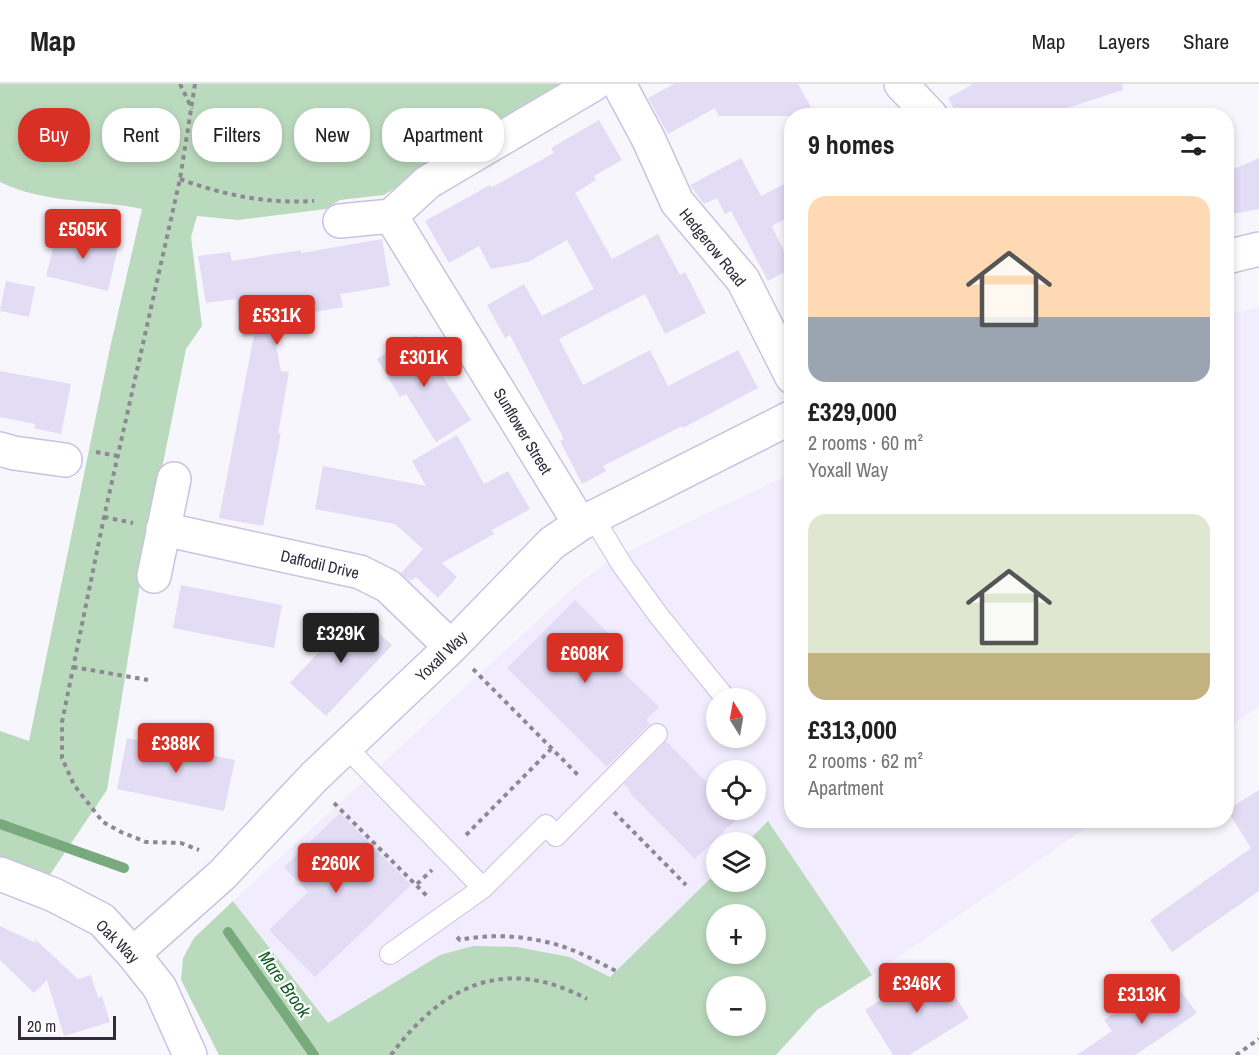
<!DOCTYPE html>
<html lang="en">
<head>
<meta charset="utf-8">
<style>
  body { margin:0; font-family:"Archivo Narrow",sans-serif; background:#f6f6f6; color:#222; height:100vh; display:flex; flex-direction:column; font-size:22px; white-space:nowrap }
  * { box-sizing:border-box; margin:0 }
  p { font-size:20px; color:#767676 }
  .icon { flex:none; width:33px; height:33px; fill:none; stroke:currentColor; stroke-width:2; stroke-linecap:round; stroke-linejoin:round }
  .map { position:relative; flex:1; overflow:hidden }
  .panel { position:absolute; left:784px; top:24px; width:450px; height:720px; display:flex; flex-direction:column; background:#fff; border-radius:24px; box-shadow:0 3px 9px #0003 }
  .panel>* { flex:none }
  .guide { position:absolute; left:18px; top:24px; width:570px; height:54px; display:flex; gap:12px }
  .needle { width:39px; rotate:349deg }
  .controls { position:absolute; left:706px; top:604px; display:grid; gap:12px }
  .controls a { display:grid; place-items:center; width:60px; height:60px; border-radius:50%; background:#fff; box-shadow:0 3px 9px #0003; font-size:30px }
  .scale { position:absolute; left:18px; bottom:15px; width:98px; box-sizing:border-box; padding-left:6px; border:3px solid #302c39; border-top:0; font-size:16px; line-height:21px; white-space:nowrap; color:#302c39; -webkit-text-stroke:4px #fff; paint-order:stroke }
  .price { position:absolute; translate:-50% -51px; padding:0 14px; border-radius:6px; background:#d93025; color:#fff; font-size:20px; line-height:39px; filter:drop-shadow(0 2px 3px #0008) }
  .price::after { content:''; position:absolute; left:50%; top:36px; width:18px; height:14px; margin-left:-9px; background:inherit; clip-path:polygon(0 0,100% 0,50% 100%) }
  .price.current { background:#222; color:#fff }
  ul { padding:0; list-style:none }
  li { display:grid; align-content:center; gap:12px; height:318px; padding:0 24px }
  li span { display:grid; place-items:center; height:186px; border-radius:18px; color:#555 }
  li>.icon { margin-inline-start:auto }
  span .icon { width:108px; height:108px; fill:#fffc; stroke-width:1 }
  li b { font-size:26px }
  h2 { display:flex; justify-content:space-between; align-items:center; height:72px; padding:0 24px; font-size:26px }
  .pill { padding:0 21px; border-radius:24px; background:#fff; box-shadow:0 3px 9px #0003; font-size:21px; line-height:54px }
  .pill.current { background:#d93025; color:#fff }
  header { display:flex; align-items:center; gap:36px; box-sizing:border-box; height:84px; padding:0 30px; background:#fff; border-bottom:2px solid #e0e0e0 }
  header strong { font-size:28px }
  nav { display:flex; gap:33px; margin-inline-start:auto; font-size:21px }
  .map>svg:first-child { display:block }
</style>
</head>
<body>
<header>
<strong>Map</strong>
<nav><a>Map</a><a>Layers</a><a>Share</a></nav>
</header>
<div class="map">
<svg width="1259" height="971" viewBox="0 0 1259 971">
  <rect width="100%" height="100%" fill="#f8f6fd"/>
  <path fill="#f1edfe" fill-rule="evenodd" d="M1259,223V622L1227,644V231Z
    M792,389V736L1096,737L872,891L768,738L746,759H717V788L610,893L570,873L517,863L440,871L328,939L233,817L573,504L608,477ZM717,615H756V654H717ZM717,687H756V726H717Z"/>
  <path fill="#badabd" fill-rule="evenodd" d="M0,0H564L384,111L340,116L326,125L238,136L197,132L191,153L202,242L186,265L144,474L107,706L49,792L0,772V647L29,657L110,264L142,125C96,115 44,120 0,98Z
    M768,737L872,891L817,926L776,971H219L181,896L183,874L194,854L233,817L328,939L440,871L473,862L517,863L570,873L610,893L717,788V798H756V759H746ZM717,831H756V870H717ZM717,903H756V942H717Z"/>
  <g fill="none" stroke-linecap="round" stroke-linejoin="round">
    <path stroke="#78aa7d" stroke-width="10" d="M0,740L124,784
      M228,848L314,971"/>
  </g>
  <path fill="#e2dcf5" d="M674,0H798L816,32H719L715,24L668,50L648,14Z
    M973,0H1122L1123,6L1042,32H958L948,14Z
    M599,36L622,76L594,92L596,96L575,109L612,175L658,150L680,191L685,188L706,229L665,250L645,210L559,255L583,301L650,266L668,302L738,266L758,304L683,344L682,342L603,382L606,387L582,400L560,357L564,355L510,251L505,254L487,221L524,200L542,232L594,205L567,156L528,178L491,185L479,162L449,179L425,137L490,101L492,103L554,69L551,64Z
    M741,74L761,112L792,96V131L772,142L792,184L768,197L731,127L725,130L717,114L704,120L690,101Z
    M1259,74V125L1227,131V88Z
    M58,145L119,159L108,207L46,192Z
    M382,155L390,202L340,210L343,223L271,236L281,287L289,288L278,349H281L263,442L219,434L254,251L243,253L236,215L206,219L198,172L230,168L232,177L301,166V169Z
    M6,197L35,203L29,233L0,227Z
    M416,251L471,336L436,358L406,310L400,313L377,275Z
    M0,287L71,300L61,350L34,344L35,340L0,333Z
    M457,351L484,400L508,387L530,425L492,446L494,450L442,479L457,493L438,514L416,493L410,497L401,489L423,465L395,440L315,425L323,382L426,402L412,377Z
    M181,501L282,521L274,564L173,544Z
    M575,516L623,564L611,576L659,623L646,636L650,640L607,683L507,584Z
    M356,528L392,561L326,632L290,599Z
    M127,654L235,676L224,727L117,705Z
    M666,657L717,709V726H746L695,775L628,707L630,706L624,700Z
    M1259,706V807L1172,868L1150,836L1251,764L1227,726Z
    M340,729L411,801L315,893L269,846L308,808L284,783Z
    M0,842L36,859L34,854L78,895L91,891L98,914L102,912L110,938L64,952L47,896L34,909L0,876Z
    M936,882L969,934L909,971H893L865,926Z
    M1177,902L1197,929L1165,951L1135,971H1077L1112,947L1104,936L1139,913L1146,924Z"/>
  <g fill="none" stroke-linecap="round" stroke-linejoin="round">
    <g stroke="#cac1e3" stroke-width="22">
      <path id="lane" d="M593,433L622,481L659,532L726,615
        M346,663L483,804
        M390,870L483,804L546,741L556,752L657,650"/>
    </g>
    <g stroke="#cac1e3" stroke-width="36">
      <path id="street" d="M619,0L648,54L677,118L743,196L792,293
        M901,0L931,32
        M391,132L580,440
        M340,137L391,132L428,98L594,0
        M1227,173L1259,165
        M0,365L14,369L65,376
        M163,445L360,488L388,502L451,563
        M154,492L174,395
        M0,790L54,811L102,836L133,870L160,904L190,971
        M133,870L222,791L314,693L451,563L552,459L580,440L792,333"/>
    </g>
    <path stroke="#8c8993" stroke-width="4" stroke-dasharray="4.5 4.5" stroke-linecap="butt" d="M180,0L192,25
      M195,0L180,95L104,433L62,638V674L74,701L103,738L121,748L146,758L181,759L199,766
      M180,95C223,111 268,120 314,117
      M96,368L118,372
      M104,433L133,439
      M73,583L148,596
      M473,585L580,693
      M334,719L428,813
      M614,728L686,801
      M466,751L552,664
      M417,800L432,786
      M457,853L460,856C492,849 529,852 561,862C580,868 598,878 616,887
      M391,971C443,901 505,871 587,915
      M1236,971L1259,955"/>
    <use href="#lane" stroke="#fff" stroke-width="20"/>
    <use href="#street" stroke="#fff" stroke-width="33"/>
  </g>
  <g text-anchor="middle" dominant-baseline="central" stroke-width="4.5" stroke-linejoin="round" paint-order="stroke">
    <g font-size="16" fill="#302c39" stroke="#fff">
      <text transform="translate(713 163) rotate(51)">Hedgerow Road</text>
      <text transform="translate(523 347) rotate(59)">Sunflower Street</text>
      <text transform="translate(320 480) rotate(13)">Daffodil Drive</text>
      <text transform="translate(441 572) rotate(-44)">Yoxall Way</text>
      <text transform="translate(118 857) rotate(45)">Oak Way</text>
    </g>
    <g font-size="18" font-style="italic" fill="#135e25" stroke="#fff">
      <text transform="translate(285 900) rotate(55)">Mare Brook</text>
    </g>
  </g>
</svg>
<div class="controls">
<a><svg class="needle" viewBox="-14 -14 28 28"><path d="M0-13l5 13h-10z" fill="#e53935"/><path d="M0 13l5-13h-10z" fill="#767676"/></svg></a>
<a><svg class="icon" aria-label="locate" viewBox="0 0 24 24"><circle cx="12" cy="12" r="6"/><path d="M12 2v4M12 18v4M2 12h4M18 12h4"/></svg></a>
<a><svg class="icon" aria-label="layers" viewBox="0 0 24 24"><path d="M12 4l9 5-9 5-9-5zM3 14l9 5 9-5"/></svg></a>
<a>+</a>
<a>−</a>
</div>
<div class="scale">20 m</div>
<b class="price" style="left:83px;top:176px">£505K</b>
<b class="price" style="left:277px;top:262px">£531K</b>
<b class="price" style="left:424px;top:304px">£301K</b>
<b class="price current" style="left:341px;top:580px">£329K</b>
<b class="price" style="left:585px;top:600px">£608K</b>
<b class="price" style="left:176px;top:690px">£388K</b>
<b class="price" style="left:336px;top:810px">£260K</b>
<b class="price" style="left:917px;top:930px">£346K</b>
<b class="price" style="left:1142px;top:941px">£313K</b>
<div class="guide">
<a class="pill current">Buy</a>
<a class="pill">Rent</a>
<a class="pill">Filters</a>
<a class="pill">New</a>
<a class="pill">Apartment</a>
</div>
<section class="panel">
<h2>9 homes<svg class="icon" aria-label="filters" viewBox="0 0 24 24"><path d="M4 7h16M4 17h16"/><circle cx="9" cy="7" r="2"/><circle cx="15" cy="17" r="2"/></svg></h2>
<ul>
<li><span style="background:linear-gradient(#ffd9b3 65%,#9aa5b1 0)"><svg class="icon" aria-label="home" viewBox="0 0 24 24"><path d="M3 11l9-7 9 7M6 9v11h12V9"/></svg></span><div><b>£329,000</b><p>2 rooms · 60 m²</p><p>Yoxall Way</p></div></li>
<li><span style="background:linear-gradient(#dfe7d0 75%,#c2b280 0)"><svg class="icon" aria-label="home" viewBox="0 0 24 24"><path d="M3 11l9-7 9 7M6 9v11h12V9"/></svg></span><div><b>£313,000</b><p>2 rooms · 62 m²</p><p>Apartment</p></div></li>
</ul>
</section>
</div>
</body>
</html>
